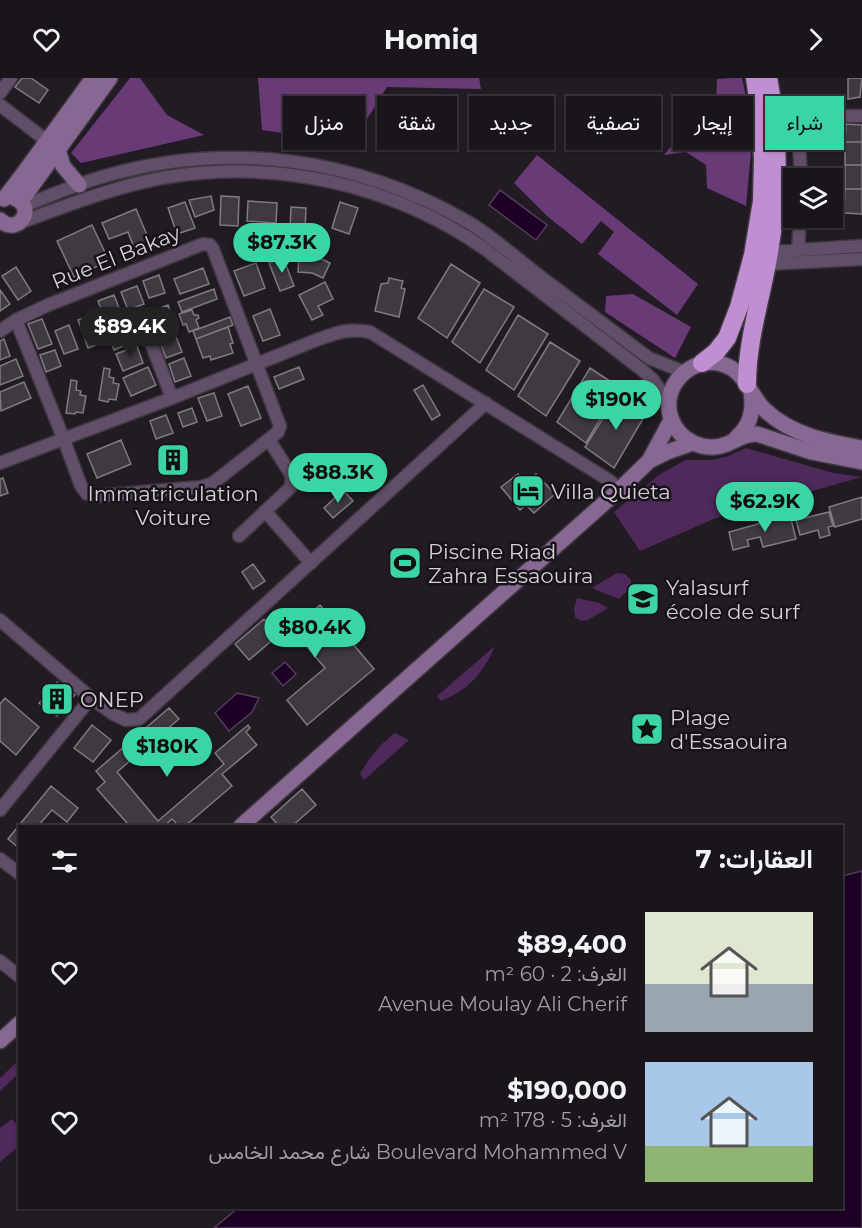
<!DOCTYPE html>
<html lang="ar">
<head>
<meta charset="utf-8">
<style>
  body { margin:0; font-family:Montserrat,Vazirmatn,sans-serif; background:#272128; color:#f1f3f6; direction:rtl; height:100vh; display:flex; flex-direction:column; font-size:22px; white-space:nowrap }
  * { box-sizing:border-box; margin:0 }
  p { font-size:20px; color:#9f9ea3 }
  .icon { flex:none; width:33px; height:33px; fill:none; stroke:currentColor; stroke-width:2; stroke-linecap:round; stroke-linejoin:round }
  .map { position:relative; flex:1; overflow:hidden; direction:ltr }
  .sheet { position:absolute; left:18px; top:747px; width:825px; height:384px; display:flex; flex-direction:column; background:#1a141b; border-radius:0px; box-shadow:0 2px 4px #0004,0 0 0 2px #38333a; direction:rtl }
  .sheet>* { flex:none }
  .guide { position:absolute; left:18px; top:18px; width:826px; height:54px; direction:rtl; display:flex; gap:12px }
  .buttons { position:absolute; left:783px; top:90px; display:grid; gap:12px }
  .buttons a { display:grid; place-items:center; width:60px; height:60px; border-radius:0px; background:#1a141b; box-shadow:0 2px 4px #0004,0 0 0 2px #38333a; font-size:30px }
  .price { position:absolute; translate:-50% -51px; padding:0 14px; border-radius:21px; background:#3bd4a4; color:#111; font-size:20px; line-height:39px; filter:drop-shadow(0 2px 3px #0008) }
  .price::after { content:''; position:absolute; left:50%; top:36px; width:18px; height:14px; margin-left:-9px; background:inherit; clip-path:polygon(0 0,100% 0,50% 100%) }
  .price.active { background:#222; color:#fff }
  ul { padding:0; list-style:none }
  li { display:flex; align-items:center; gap:18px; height:150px; padding:0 30px }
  li span { display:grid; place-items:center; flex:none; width:168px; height:120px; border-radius:0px; color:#555 }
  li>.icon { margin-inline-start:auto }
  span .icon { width:72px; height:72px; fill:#fffc; stroke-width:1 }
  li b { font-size:26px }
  h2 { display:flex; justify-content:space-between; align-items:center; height:72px; padding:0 30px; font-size:26px }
  .pill { padding:0 21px; border-radius:0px; background:#1a141b; box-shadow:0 2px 4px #0004,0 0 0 2px #38333a; font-size:21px; line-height:54px }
  .pill.active { background:#3bd4a4; color:#111 }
  header { display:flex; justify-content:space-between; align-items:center; height:78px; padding:0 30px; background:#1a141b; font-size:27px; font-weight:700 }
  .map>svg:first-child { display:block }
</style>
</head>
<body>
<header><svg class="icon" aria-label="forward" viewBox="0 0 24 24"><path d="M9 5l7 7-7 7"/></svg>Homiq<svg class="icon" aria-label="heart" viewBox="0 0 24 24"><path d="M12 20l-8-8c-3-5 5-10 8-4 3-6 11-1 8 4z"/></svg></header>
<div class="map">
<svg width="862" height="1150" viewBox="0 0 862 1150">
  <rect width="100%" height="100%" fill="#221b24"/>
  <path fill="#4e295a" d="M746,370L833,395L862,399L716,440L640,473L614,434L659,397L685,382H711L726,379Z
    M617,495L625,496L631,502V509L619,521L594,511L593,509Z
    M577,520L599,525L608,530L588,542L581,543L575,539L574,530Z
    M495,568C483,595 469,612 441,623L437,618Z
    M395,655L409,662L364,702L360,696C370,679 379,667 395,655Z
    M19,982V995L0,1013V1000Z
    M12,1041L19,1050V1068L0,1084V1050Z"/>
  <path fill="#683b77" d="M130,0H140L167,37L204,57L81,85L71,75Z
    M258,0H479L481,11L387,9L352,65L262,52Z
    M733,0H742L753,53L746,128L707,110L706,87L686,74L664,77L699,34L716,35L717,1Z
    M537,77L698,206L677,237L598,176L614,154L601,143L582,166L547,138L514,105Z
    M633,216L691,249L675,280L605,234L606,218Z"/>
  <path fill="#1c0025" stroke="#543e5a" stroke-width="1.5" d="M500,112L547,147L536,162L489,127Z
    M413,473L417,477L409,489L399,496L393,491L401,481Z
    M285,584L296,596L283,608L272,595Z
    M237,615L259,620L252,634L229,653L215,635Z
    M862,793V1150H214L238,1130H842V798Z"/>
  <path fill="#403942" stroke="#817984" stroke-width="1.5" d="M22,0H31L48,12L39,25L15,9Z
    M848,0H862L860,19L848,21Z
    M846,46L845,63H802L803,47Z
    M846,46L862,47V64H845Z
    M845,64H862V87H845Z
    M845,87H862V111H845Z
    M845,111H862V136L844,135Z
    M211,118L214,132L195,139L189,122Z
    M221,118L239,119L238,148L220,147Z
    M248,123L277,125L276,145L247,143Z
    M185,124L195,150L177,156L168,130Z
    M340,124L358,130L349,156L332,150Z
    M291,129L306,130L305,151H290Z
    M136,131L152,169L136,175L128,154L109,161L102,145Z
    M92,147L109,183L74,199L57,163Z
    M299,177L316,178L330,185L323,200L312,195L298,194Z
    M283,179L294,208L280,213L269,185Z
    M256,185L265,210L244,218L234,193Z
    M451,186L480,205L447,260L418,240Z
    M16,189L31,213L18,222L2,198Z
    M203,190L209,206L180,216L174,201Z
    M159,197L165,215L149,220L143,203Z
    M389,200L403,203L401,210L405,211L399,239L375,233L381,206L388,205Z
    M325,204L333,221L318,228L323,237L312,242L299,217Z
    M137,208L144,226L128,232L121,214Z
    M214,211L217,221L182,234L178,224Z
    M484,211L514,229L480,285L452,264Z
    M0,212L10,226L0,233Z
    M114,217L121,235L105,241L98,223Z
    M168,227L176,250L160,256L152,233Z
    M270,231L280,257L263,263L253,238Z
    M192,232L194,237H198L199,240L196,242L199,250L189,254L186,246L183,247L179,236Z
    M92,237L102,265L88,270L78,242Z
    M518,237L548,256L514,312L486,292Z
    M230,239L233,247L196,261L193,253Z
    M124,240L133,264L114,272L104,247Z
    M42,241L52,266L38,271L28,246Z
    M69,247L78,271L64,276L55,253Z
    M228,249L233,265L230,266L233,275L211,282L210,278L203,280L196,261Z
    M175,256L182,274L166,280L159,262Z
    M4,261L10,278L0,282V263Z
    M550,264L580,283L546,338L518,318Z
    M137,268L143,285L123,293L116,276Z
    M55,272L61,288L46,294L40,277Z
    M184,280L191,298L175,304L169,286Z
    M16,281L23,298L0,307V288Z
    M148,289L156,307L131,318L123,300Z
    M299,289L304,301L279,311L274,299Z
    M104,290L110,291L109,299L114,300L113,305L119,306L116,322L109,321L108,324L99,322Z
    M590,290L619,309L586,365L557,344Z
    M71,302L77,303L76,312L81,313L80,317L86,318L83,335L76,334L75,336L66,335Z
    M24,304L31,320L1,333L0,314Z
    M423,307L440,337L432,342L414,312Z
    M248,308L261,340L241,348L228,316Z
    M214,315L222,338L207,343L198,320Z
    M618,316L647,334L614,390L585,369Z
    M192,330L197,344L183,349L178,335Z
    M166,337L173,355L156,361L150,343Z
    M121,362L131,386L97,400L87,376Z
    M177,367L185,392L168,397L160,372Z
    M518,396L526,405L536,396L555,416L534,435L526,427L520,432L501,409Z
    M3,400L8,415L0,418V401Z
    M343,412L353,423L333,440L324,430Z
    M862,419V441L835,449L829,429Z
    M829,434L833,448L828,449L830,457L820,460L818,452L800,457L796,442Z
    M790,437L796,461L763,469L760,459L747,462L749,468L733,472L729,454Z
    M253,486L265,503L253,511L242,494Z
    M320,527L374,591L307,647L287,622L325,590L289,548L249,582L235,566L264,541L271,549L291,533L301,544Z
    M57,604L75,617L57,638L39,625Z
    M5,620L39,649L16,677L0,663V626Z
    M169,630L179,641L117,694L158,743L224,686L215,675L248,647L250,650L246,654L257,667L222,696L232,708L185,748H179L172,741L164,748H123L127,745L97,711L105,704L96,693Z
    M92,647L111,662L93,684L74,670Z
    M51,708L78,730L67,744L52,732L38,748H20V771L8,761Z
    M302,711L316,727L292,748H279L271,739Z"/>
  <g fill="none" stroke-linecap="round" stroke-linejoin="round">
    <g stroke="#3f3840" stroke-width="15">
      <path id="street" d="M0,15L11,0
        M0,27L47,63
        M801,100L798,48L800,41L810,38H862
        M24,128C51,117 77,106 105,98C229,62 357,80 468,144C491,158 512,176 533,193C572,222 610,251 649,280L684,294
        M19,145C66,128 113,109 162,100C274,80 392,106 485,171L641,291L653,302L669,325
        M798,172L800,140
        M769,174L862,168
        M767,186L862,181
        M145,249L172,320
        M0,253L16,242L48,227L203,166L210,167L213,171L280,348L278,354L213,405L201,409L96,418L87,416L81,408L64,362L16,242
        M0,385L172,320L319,261C340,254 348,250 370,254L607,401L620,411
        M265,433L311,485
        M239,458L291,409L292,398L269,362
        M0,542L91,620L113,636L126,642L139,641L486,325
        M0,732L91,620
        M0,781L20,796
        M0,883L20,899"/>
    </g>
    <g stroke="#3f3840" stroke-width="18">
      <path id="secondary" d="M58,72L63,88L79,107
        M4,121L23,96L93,0
        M21,123L110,0
        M0,142C18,159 38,129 14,120
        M737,359C751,347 754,332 751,314
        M862,370C828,364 791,357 765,332C749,317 746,293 722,286C691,277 660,309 671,340C679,363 705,375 727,366C738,361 745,356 757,356L811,374L862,384
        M649,383L671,342
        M241,748L620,411L649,383L667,374L693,365
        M0,963L20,945"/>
    </g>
    <g stroke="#3f3840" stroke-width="21">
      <path id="highway" d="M702,285L716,274L727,260L739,229L753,177L762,123L763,80L760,35L755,0
        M747,306C747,261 762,218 769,174C779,116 780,58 768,0"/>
    </g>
    <use href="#street" stroke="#614e68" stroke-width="12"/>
    <use href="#secondary" stroke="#876892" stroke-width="15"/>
    <use href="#highway" stroke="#c08fd1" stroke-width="18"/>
  </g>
  <defs>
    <g id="building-square" transform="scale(1.725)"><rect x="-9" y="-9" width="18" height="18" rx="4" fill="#3bd4a4" stroke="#18121a"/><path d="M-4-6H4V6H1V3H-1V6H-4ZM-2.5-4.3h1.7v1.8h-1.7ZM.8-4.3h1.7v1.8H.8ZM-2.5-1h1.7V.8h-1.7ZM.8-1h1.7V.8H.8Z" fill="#111"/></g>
    <g id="hotel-square" transform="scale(1.725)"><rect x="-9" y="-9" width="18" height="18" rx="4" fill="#3bd4a4" stroke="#18121a"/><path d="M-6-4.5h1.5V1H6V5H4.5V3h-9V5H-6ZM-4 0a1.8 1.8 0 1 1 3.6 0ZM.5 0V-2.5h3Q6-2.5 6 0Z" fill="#111"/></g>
    <g id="stadium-square" transform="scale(1.725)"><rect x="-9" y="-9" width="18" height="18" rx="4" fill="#3bd4a4" stroke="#18121a"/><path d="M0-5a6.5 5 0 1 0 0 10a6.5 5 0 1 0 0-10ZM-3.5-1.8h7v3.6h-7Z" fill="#111"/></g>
    <g id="school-square" transform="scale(1.725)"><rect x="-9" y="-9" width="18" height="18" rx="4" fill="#3bd4a4" stroke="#18121a"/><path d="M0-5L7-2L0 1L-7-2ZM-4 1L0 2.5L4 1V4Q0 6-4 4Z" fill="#111"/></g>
    <g id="sight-square" transform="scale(1.725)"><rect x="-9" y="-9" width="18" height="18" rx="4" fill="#3bd4a4" stroke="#18121a"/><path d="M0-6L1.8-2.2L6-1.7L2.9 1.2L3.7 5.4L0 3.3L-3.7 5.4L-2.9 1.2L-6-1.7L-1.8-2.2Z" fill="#111"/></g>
  </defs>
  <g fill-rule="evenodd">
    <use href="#building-square" x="173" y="382"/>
    <use href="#hotel-square" x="528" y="413"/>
    <use href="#stadium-square" x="405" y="485"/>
    <use href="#school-square" x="643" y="521"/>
    <use href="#building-square" x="57" y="621"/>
    <use href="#sight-square" x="647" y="651"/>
  </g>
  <g text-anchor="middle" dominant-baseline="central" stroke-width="5" stroke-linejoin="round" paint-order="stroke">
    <g font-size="21" fill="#d5d0d6" stroke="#18121a">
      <text transform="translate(116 179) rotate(-22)">Rue El Bakay</text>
    </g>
    <g font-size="21" fill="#d5d0d6" stroke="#18121a" text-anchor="start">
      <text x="551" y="413">Villa Quieta</text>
      <text x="173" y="415" text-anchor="middle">Immatriculation<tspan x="173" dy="24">Voiture</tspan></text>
      <text x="428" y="473">Piscine Riad<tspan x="428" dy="24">Zahra Essaouira</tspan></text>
      <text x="666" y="509">Yalasurf<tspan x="666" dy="24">école de surf</tspan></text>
      <text x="80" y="621">ONEP</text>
      <text x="670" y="639">Plage<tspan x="670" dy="24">d'Essaouira</tspan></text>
    </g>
  </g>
</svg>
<div class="buttons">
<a><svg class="icon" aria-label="layers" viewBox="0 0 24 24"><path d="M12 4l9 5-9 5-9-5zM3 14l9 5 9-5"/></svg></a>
</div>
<b class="price" style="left:282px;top:196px">$87.3K</b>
<b class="price active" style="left:130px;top:280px">$89.4K</b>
<b class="price" style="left:616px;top:353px">$190K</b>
<b class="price" style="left:338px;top:426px">$88.3K</b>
<b class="price" style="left:765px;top:455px">$62.9K</b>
<b class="price" style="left:315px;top:581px">$80.4K</b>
<b class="price" style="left:167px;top:700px">$180K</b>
<div class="guide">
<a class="pill active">شراء</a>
<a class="pill">إيجار</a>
<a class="pill">تصفية</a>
<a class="pill">جديد</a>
<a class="pill">شقة</a>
<a class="pill">منزل</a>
</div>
<section class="sheet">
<h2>العقارات: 7<svg class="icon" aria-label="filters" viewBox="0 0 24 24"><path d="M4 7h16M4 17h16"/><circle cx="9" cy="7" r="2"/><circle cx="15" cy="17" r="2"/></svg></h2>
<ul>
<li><span style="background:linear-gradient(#dfe7d0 60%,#9aa5b1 0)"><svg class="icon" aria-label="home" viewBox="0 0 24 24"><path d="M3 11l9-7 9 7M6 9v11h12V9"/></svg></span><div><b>$89,400</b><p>الغرف: 2 · 60 m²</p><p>Avenue Moulay Ali Cherif</p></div><svg class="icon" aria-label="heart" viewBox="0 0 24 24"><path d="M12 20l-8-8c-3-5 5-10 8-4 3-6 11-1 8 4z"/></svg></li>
<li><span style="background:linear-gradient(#a9c7e8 70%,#8fb573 0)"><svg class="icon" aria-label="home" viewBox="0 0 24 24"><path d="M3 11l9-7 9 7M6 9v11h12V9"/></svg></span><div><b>$190,000</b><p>الغرف: 5 · 178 m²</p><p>Boulevard Mohammed V شارع محمد الخامس</p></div><svg class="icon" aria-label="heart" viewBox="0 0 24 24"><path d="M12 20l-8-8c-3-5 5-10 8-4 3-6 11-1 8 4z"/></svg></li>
</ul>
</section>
</div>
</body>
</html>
